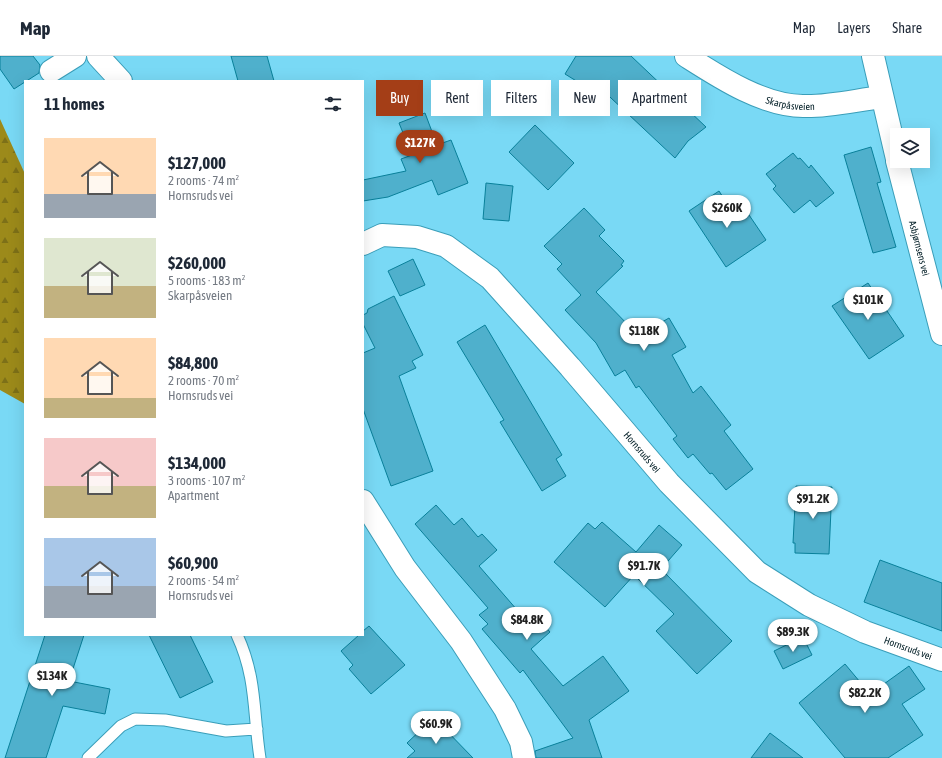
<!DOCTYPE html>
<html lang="en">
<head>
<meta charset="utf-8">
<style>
  body { margin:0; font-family:"Asap Condensed",sans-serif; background:#f6f6f7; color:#1f2937; height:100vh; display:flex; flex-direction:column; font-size:15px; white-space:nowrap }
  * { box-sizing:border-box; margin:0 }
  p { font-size:13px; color:#747a83 }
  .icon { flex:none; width:22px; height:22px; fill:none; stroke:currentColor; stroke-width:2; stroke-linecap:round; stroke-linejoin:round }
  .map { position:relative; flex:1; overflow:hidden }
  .drawer { position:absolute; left:24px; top:24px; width:340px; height:556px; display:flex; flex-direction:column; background:#fff; border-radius:0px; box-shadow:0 4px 16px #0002 }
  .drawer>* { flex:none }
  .hud { position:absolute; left:376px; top:24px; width:380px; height:36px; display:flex; gap:8px }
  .controls { position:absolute; left:890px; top:72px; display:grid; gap:8px }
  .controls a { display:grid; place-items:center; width:40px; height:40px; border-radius:0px; background:#fff; box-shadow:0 4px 16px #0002; font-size:20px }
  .price { position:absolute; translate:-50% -34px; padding:0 9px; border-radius:14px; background:#fff; color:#222; font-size:13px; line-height:26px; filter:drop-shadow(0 1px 2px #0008) }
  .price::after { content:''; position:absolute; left:50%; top:24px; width:12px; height:9px; margin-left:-6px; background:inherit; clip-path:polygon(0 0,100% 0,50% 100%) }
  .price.current { background:#a43e17; color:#fff }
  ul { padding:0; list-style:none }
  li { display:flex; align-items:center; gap:12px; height:100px; padding:0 20px }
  li span { display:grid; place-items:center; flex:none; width:112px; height:80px; border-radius:0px; color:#555 }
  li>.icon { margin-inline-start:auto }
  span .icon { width:48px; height:48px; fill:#fffc; stroke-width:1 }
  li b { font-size:17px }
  h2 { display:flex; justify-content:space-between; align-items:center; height:48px; padding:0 20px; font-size:17px }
  .pill { padding:0 14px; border-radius:0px; background:#fff; box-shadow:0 4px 16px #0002; font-size:14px; line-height:36px }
  .pill.current { background:#a43e17; color:#fff }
  header { display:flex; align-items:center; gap:24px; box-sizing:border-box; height:56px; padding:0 20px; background:#fff; border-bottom:1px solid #e0e1e3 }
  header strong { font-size:19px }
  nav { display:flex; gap:22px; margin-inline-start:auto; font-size:14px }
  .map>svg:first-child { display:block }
</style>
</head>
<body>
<header>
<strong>Map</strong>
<nav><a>Map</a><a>Layers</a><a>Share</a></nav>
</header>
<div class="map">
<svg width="942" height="702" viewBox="0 0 942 702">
  <defs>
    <pattern id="forest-firs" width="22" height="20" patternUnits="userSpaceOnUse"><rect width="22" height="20" fill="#9c8a1a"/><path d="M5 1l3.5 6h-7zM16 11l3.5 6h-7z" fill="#7d7017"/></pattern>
  </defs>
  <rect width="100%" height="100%" fill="#79d9f5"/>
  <path fill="url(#forest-firs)" d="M0,63L25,118V348L0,334Z"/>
  <path fill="#4fb0cc" stroke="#09809a" d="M0,0H33L40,9L39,17L14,33L0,13Z
    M231,0H267L274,25H238Z
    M576,0H631L706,71L688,85L675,102L595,27L591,34L565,18Z
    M425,57L437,89L451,84L468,127L438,139L432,124L388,141L363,145V124L406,115L401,103L412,99L399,67Z
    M535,69L574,107L548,134L509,96Z
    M871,91L881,126L877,127L896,191L873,197L844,99Z
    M793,97L798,103L800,102L809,112L811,109L834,137L816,151L810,144L794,157L773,133L776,130L766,118Z
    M486,127L513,130L509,165L483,163Z
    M719,135L737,163L747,156L766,184L726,211L689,155Z
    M584,152L605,174L599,180L624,205L621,209L623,210L596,236L633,274L651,264L655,270L669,262L686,291L672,299L693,337L701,330L731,369L724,375L753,413L726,434L712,417L710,418L693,398L688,402L673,383L677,380L639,330L636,332L625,314L615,320L596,287L565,254L581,239L557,213L562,208L544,190Z
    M413,203L425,229L400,240L388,215Z
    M868,227L904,280L869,303L832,250Z
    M394,240L423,299L412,305L416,312L399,320L433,415L391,430L363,353V297L375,292L363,268V259L367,257L368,253Z
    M485,269L562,399L556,403L566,420L542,435L500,366L504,364L457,286Z
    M796,430L832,431L829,498L795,497V487H793Z
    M436,449L454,469L462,462L478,481L482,478L497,494L479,510L524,562L532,556L550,576L531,593L563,630L603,600L629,635L589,664L602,702H536L535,695L573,682L523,614L520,617L482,573L488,568L479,559L488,552L415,468Z
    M602,466L636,496L659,469L682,489L661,513L732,585L697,618L656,575L674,558L634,519L605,551L554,506L588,467L595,473Z
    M880,504L942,527V575L864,546Z
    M369,570L405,609L371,638L349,613L353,609L341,595L359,579H363V575Z
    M45,579H84L69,625L110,633L105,658L63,650L46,702H5Z
    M149,579H190L213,626L180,642Z
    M803,581L812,599L783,613L774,595Z
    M845,608L870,638L909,610L925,633L902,648L923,679L888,702H845L799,647Z
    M441,669L473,702H407L415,695L407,687L425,670L432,678Z
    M770,677L803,702H751Z"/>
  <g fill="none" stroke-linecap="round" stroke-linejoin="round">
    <g stroke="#3a9eb9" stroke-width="13">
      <path id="lane" d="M237,579C257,622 253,657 260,702
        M88,702L121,670L135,663L165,664L226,675L257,673"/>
    </g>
    <g stroke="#3a9eb9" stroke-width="24">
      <g id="street">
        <path d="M98,0L121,25"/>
        <path id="s1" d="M686,0C719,21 763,50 803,50C829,51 856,44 882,41"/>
        <path d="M873,0L897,103"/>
        <path d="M51,15L75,0"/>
        <path id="s2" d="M897,105L942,278"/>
        <path id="s3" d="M363,188L382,179L417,181L446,190L490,222L570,311L669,427L757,516L809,549L865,576L942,604"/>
        <path d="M363,445L405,512L461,585L505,653L521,686L524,702"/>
      </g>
    </g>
    <use href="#lane" stroke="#fff" stroke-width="11"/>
    <use href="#street" stroke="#fff" stroke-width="22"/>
  </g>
  <g text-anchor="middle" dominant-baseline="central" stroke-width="3.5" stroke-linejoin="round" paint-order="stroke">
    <g font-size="10" fill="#001d25" stroke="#cef1fc">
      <text stroke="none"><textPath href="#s1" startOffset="116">Skarpåsveien</textPath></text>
      <text stroke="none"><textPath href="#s2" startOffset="90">Asbjørnsens vei</textPath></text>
      <text stroke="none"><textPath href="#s3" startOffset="372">Hornsruds vei</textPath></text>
      <text stroke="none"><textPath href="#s3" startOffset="708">Hornsruds vei</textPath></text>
    </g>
  </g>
</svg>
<div class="controls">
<a><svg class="icon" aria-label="layers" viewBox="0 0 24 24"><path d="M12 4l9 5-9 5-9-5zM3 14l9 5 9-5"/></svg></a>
</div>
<b class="price current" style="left:420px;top:108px">$127K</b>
<b class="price" style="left:727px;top:173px">$260K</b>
<b class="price" style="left:868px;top:265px">$101K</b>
<b class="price" style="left:644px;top:296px">$118K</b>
<b class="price" style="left:813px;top:464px">$91.2K</b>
<b class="price" style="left:644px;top:531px">$91.7K</b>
<b class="price" style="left:527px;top:585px">$84.8K</b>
<b class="price" style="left:793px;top:597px">$89.3K</b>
<b class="price" style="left:52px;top:641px">$134K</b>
<b class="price" style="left:865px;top:658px">$82.2K</b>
<b class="price" style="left:436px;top:689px">$60.9K</b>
<div class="hud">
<a class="pill current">Buy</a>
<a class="pill">Rent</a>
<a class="pill">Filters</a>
<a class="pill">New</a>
<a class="pill">Apartment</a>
</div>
<section class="drawer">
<h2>11 homes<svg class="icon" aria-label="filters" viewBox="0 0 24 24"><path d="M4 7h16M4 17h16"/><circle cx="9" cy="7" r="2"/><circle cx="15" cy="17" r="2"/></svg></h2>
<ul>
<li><span style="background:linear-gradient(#ffd9b3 70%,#9aa5b1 0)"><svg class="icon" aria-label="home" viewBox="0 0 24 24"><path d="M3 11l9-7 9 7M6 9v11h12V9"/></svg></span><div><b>$127,000</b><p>2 rooms · 74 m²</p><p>Hornsruds vei</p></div></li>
<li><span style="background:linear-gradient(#dfe7d0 60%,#c2b280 0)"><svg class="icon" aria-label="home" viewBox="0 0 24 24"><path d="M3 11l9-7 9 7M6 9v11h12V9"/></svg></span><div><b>$260,000</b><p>5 rooms · 183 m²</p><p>Skarpåsveien</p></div></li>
<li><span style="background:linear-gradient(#ffd9b3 75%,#c2b280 0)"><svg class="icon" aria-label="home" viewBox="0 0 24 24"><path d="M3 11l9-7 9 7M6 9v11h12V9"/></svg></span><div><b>$84,800</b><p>2 rooms · 70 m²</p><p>Hornsruds vei</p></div></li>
<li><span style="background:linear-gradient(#f6c9c9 60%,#c2b280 0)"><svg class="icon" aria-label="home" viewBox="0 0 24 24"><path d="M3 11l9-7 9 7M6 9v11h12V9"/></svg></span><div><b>$134,000</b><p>3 rooms · 107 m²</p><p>Apartment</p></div></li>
<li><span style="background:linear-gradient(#a9c7e8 60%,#9aa5b1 0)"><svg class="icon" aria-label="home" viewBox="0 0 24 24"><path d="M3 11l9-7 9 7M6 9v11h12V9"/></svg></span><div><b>$60,900</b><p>2 rooms · 54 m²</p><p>Hornsruds vei</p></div></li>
</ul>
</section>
</div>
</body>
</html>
